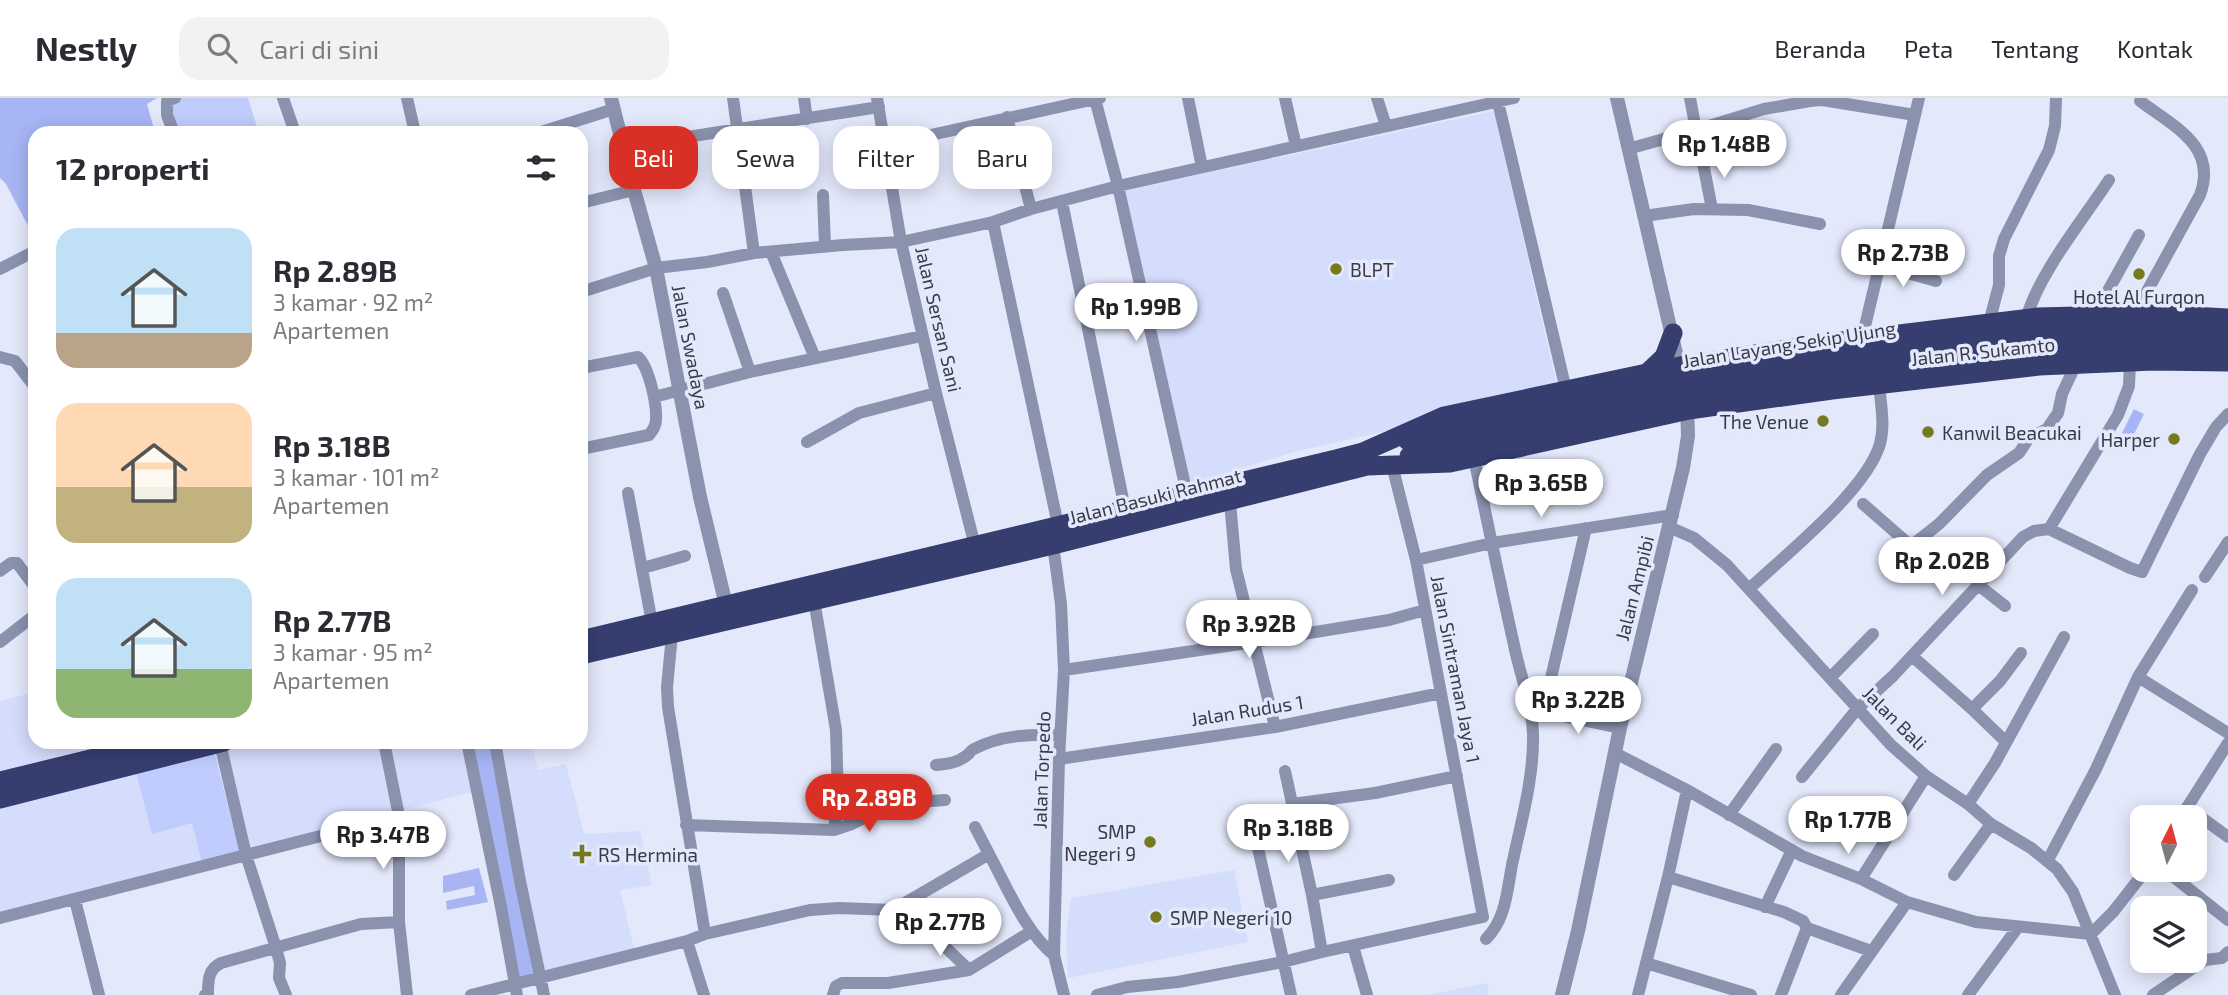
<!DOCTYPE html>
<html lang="id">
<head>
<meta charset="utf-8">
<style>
  body { margin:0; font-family:"Exo 2",sans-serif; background:#f2f2f3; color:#2b2b33; height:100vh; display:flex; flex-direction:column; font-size:26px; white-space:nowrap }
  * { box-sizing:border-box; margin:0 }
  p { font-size:23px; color:#7c7c81 }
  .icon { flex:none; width:38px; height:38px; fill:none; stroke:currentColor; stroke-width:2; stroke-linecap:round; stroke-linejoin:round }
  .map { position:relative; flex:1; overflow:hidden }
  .panel { position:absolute; left:28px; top:28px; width:560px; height:623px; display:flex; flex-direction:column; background:#fff; border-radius:21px; box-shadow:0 4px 18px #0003 }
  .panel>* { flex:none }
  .guide { position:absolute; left:609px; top:28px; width:665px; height:63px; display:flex; gap:14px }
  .needle { width:46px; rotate:6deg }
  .tools { position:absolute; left:2130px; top:707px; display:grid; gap:14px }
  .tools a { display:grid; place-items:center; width:77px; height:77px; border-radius:14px; background:#fff; box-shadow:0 4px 18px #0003; font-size:35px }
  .price { position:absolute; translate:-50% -60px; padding:0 16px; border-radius:24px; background:#fff; color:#222; font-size:23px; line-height:46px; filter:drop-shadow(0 2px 4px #0008) }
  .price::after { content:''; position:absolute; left:50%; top:42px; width:21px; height:16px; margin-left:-10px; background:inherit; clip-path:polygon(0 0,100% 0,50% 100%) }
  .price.active { background:#d93025; color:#fff }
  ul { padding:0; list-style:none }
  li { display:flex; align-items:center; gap:21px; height:175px; padding:0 28px }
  li span { display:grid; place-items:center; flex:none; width:196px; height:140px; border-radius:21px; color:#555 }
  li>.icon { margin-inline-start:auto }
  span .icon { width:84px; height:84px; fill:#fffc; stroke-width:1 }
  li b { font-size:30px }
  h2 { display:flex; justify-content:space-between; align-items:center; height:84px; padding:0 28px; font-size:30px }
  .tag { padding:0 24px; border-radius:21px; background:#fff; box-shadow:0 4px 18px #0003; font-size:24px; line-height:63px }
  .tag.active { background:#d93025; color:#fff }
  header { display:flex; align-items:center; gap:42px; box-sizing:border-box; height:98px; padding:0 35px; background:#fff; border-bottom:2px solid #e1e1e2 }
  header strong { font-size:33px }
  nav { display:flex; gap:38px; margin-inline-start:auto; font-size:24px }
  .search { width:490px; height:63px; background:#f2f2f3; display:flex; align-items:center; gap:18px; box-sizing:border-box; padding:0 24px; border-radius:21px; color:#7c7c81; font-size:26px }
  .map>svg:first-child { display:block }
</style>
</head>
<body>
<header>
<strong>Nestly</strong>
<div class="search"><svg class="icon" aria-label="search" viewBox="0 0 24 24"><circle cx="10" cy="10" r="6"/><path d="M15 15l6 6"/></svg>Cari di sini</div>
<nav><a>Beranda</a><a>Peta</a><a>Tentang</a><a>Kontak</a></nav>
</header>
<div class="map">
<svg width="2228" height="897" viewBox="0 0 2228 897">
  <rect width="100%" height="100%" fill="#e3e8fb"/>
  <path fill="#d5ddfc" d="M1494,13L1558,293L1290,355L1191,387L1124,93Z
    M35,594V644H135L0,680V603Z
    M249,644H462L472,694L0,816V707Z
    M498,644H531L538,672L566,666L584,736L640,733L652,787L620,792L634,851L542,874Z
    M1234,772L1248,844L1068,880L1066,838L1071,800Z
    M1487,885L1489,897H1428Z"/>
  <path fill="#c0ccfd" d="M181,0H248L259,35H170L160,11Z
    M214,654L240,756L202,765L192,725L152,736L136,674Z"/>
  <path fill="#a7b5f4" d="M0,0H157L147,6L155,35H35V141L6,86L0,80Z
    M2134,311L2144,316L2132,340L2122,335Z
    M472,644H490L534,878L518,883Z
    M479,770L488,804L447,812L446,803L475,797L474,788L443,795V778Z"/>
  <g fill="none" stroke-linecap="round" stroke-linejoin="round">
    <path stroke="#8b92ae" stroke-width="12" d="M283,0L295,35
      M407,0L415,35
      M733,0L754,155
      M804,0L807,21
      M877,0L901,144L936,295L975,448
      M1188,0L1202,69
      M1285,0L1296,48
      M1377,0L1386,28
      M1095,1L1118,88L1187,396
      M1498,4L1566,292
      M1007,19L1031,111
      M174,35L167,17V3L175,0
      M538,35L614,11
      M885,47L1100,0
      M1700,48L1696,32L1764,11L1810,3L1822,2L1915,17
      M623,49L879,9
      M1628,51L1696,32L1690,0
      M1702,60L1712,111
      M823,97L825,148
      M1062,104L1125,411
      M581,105L634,92
      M1644,118L1694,111L1748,112L1820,126
      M993,124L1058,427
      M771,154L815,260
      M1879,167L1936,183
      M0,171L35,153
      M581,194L656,170L707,164L754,155L843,147L901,144L993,124L1031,111L1118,88L1514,0
      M723,195L750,274
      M2134,217L2200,97C2218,48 2173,28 2140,3
      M2094,218L2139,137
      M2026,221C2039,175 2082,123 2109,82
      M1989,225L1999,187V158L2004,141L2049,52L2055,28L2056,0
      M1862,241L1919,0
      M0,259L15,263L35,289
      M581,270L638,259C649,269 657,306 656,322C656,328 653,332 649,337L581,351
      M654,299L750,274L922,238
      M807,344L859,315L936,295
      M1474,360C1487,422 1500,485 1514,547C1520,577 1532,606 1533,636C1534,680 1521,724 1512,767C1507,793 1506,821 1486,841
      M628,395L652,525
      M1230,404L1236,471L1275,629
      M1863,406L1911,448L1943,483
      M1669,429L1694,440L1727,467L1891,647L1926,678L1968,706L1991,726L2031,750L2057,771L2073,794L2115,897
      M2049,431L2118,317L2129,288L2130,264
      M1053,447L1061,506L1064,572L1059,661L1054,857L1064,897
      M1911,448L1939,426L1987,377L2019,355L2029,340L2047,331L2058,315L2062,296L2076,266
      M1416,462L1492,445L1673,417
      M643,470L685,458
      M0,473L11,465H17L35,489
      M2205,479L2228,444
      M1977,486L2005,508
      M1749,491C1785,457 1866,393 1880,346C1885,327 1881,307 1879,287
      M814,502L836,632L838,701L834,732
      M672,537L667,589L668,609L705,836
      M0,544L35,517
      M1912,558L1972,611L2000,583L2021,555
      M1064,572L1254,544L1389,522L1425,512
      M2138,579L2192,492
      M1830,580L1873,536
      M1972,611L2006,644
      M1543,614L1586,430
      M1538,615L1543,614L1620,630
      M384,644L399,718V824L407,897
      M467,644L501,809L517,897
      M495,644L520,783L544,897
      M220,645L246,757L276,850L280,865L279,880L286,897
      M1615,655L1687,692L1802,758L1861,781L1907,804L1976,824L2091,836
      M1059,661L1275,629L1441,595
      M936,667C947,666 957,665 966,658C972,654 968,654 974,651C1000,637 1032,636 1060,637
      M1285,673L1312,797L1322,854
      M1802,679L1857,611L1893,578L2023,439L2034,433L2049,431L2130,470L2142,474L2200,356L2216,329L2228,316
      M838,701L892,706L945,702
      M1292,706L1375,695L1457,678
      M1968,706L1995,665L2064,539
      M2187,709L2228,739
      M1729,717L1776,651
      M2181,719L2228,645
      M686,727L834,732L852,726L892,706
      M1258,750L1291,897
      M989,756C1007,789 1025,834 1054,857
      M2048,762L2096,671L2138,579L2228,635
      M2165,772L2228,822
      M1954,777L1991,726
      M1668,779L1784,814L1803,823L1807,830L1871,853
      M1861,781L1926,678
      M1312,797L1389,782
      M75,802L99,897
      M903,808L969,872
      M1765,809L1792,752
      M0,820L399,718
      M2091,836L2113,814L2146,772
      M687,843L704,897
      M1353,848L1367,897
      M1646,865L1751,897
      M205,897L208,896C208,883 208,871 221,865L361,826L399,824
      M471,897L687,843L705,836L810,812L839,810L893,812L989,756L975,729
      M833,897L836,888L842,885H888L969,872L1032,833
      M1097,897L1127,889L1178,884L1283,864L1322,854L1483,819L1416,462L1392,367
      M1638,897L1668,779L1687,692
      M1781,897L1807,830
      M1841,897L1907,804
      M1968,897L2018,829
      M2153,897L2205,862L2222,860L2228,854"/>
    <path stroke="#8b92ae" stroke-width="14" d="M611,0L634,92L656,170L700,399L726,507
      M1617,0L1681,277
      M1562,897L1578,833L1620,630L1683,370L1688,338L1687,304"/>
    <path stroke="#363e70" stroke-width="19" d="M1648,274L1664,259L1673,235
      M1408,343L1577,304L1751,273L2014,237L2066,233L2152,231L2228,236
      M1409,358L1580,318L1753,288L2016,252L2066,248L2152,246L2228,251
      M581,542L1336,361L1363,354L1444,318L1680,268L1825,245L2038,219L2154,216L2228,220
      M581,557L1053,447L1367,368L1450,365L1689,312L1832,292L2039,268L2153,263L2228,264
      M0,683L160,644
      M0,701L224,644"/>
  </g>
  <g fill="#767920" stroke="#e3e8fb" stroke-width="2.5">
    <circle cx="1336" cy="171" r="7"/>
    <circle cx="2139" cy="176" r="7"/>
    <circle cx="1823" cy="323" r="7"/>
    <circle cx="1928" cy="334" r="7"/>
    <circle cx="2174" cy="341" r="7"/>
    <circle cx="1150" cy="744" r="7"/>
    <path d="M578.5 745.5h7v7h7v7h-7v7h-7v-7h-7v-7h7z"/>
    <circle cx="1156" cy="819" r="7"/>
  </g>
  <g text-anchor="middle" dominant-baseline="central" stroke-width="7" stroke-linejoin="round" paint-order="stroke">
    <g font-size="19" fill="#393c48" stroke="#e3e8fb" text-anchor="start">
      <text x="1350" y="171">BLPT</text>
      <text x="2139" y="198" text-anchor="middle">Hotel Al Furqon</text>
      <text x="1809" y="323" text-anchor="end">The Venue</text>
      <text x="1942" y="334">Kanwil Beacukai</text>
      <text x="2160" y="341" text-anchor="end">Harper</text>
      <text x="1136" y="733" text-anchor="end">SMP<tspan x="1136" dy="22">Negeri 9</tspan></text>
      <text x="598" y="756">RS Hermina</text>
      <text x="1170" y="819">SMP Negeri 10</text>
    </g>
    <g font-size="19" fill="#393c48" stroke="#e3e8fb">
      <text transform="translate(939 221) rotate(77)">Jalan Sersan Sani</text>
      <text transform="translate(1789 246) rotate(-9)">Jalan Layang Sekip Ujung</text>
      <text transform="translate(691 249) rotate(79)">Jalan Swadaya</text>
      <text transform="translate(1983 253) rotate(-6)">Jalan R. Sukamto</text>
      <text transform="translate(1155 398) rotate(-14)">Jalan Basuki Rahmat</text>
      <text transform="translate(1634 490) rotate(-76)">Jalan Ampibi</text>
      <text transform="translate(1456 571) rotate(79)">Jalan Sintraman Jaya 1</text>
      <text transform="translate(1247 612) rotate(-9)">Jalan Rudus 1</text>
      <text transform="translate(1895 620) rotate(45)">Jalan Bali</text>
      <text transform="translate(1041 672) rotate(-88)">Jalan Torpedo</text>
    </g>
  </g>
</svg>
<div class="tools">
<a><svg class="needle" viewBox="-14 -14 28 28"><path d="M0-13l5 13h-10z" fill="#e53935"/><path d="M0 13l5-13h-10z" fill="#7c7c81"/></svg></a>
<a><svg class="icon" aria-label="layers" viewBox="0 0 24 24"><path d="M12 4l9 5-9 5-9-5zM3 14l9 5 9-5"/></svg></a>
</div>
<b class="price" style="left:1724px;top:82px">Rp 1.48B</b>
<b class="price" style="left:1903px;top:191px">Rp 2.73B</b>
<b class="price" style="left:1136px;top:245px">Rp 1.99B</b>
<b class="price" style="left:1541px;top:421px">Rp 3.65B</b>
<b class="price" style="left:1942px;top:499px">Rp 2.02B</b>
<b class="price" style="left:1249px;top:562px">Rp 3.92B</b>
<b class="price" style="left:1578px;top:638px">Rp 3.22B</b>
<b class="price active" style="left:869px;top:736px">Rp 2.89B</b>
<b class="price" style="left:1848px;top:758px">Rp 1.77B</b>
<b class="price" style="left:1288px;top:766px">Rp 3.18B</b>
<b class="price" style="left:383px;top:773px">Rp 3.47B</b>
<b class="price" style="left:940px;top:860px">Rp 2.77B</b>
<div class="guide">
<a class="tag active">Beli</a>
<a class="tag">Sewa</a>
<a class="tag">Filter</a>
<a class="tag">Baru</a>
</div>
<section class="panel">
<h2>12 properti<svg class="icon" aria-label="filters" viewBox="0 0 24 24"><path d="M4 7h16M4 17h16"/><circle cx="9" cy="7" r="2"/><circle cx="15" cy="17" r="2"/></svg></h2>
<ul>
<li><span style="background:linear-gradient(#bfe0f5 75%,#b9a48a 0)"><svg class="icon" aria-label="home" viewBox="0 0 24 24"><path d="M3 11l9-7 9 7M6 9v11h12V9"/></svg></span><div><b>Rp 2.89B</b><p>3 kamar · 92 m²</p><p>Apartemen</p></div></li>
<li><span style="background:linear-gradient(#ffd9b3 60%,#c2b280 0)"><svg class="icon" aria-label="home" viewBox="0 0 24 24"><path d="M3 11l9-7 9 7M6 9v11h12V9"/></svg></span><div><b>Rp 3.18B</b><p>3 kamar · 101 m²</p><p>Apartemen</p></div></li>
<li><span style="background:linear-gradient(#bfe0f5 65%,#8fb573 0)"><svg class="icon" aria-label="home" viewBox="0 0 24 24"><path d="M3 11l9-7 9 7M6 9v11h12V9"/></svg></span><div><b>Rp 2.77B</b><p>3 kamar · 95 m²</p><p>Apartemen</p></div></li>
</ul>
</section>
</div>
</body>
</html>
